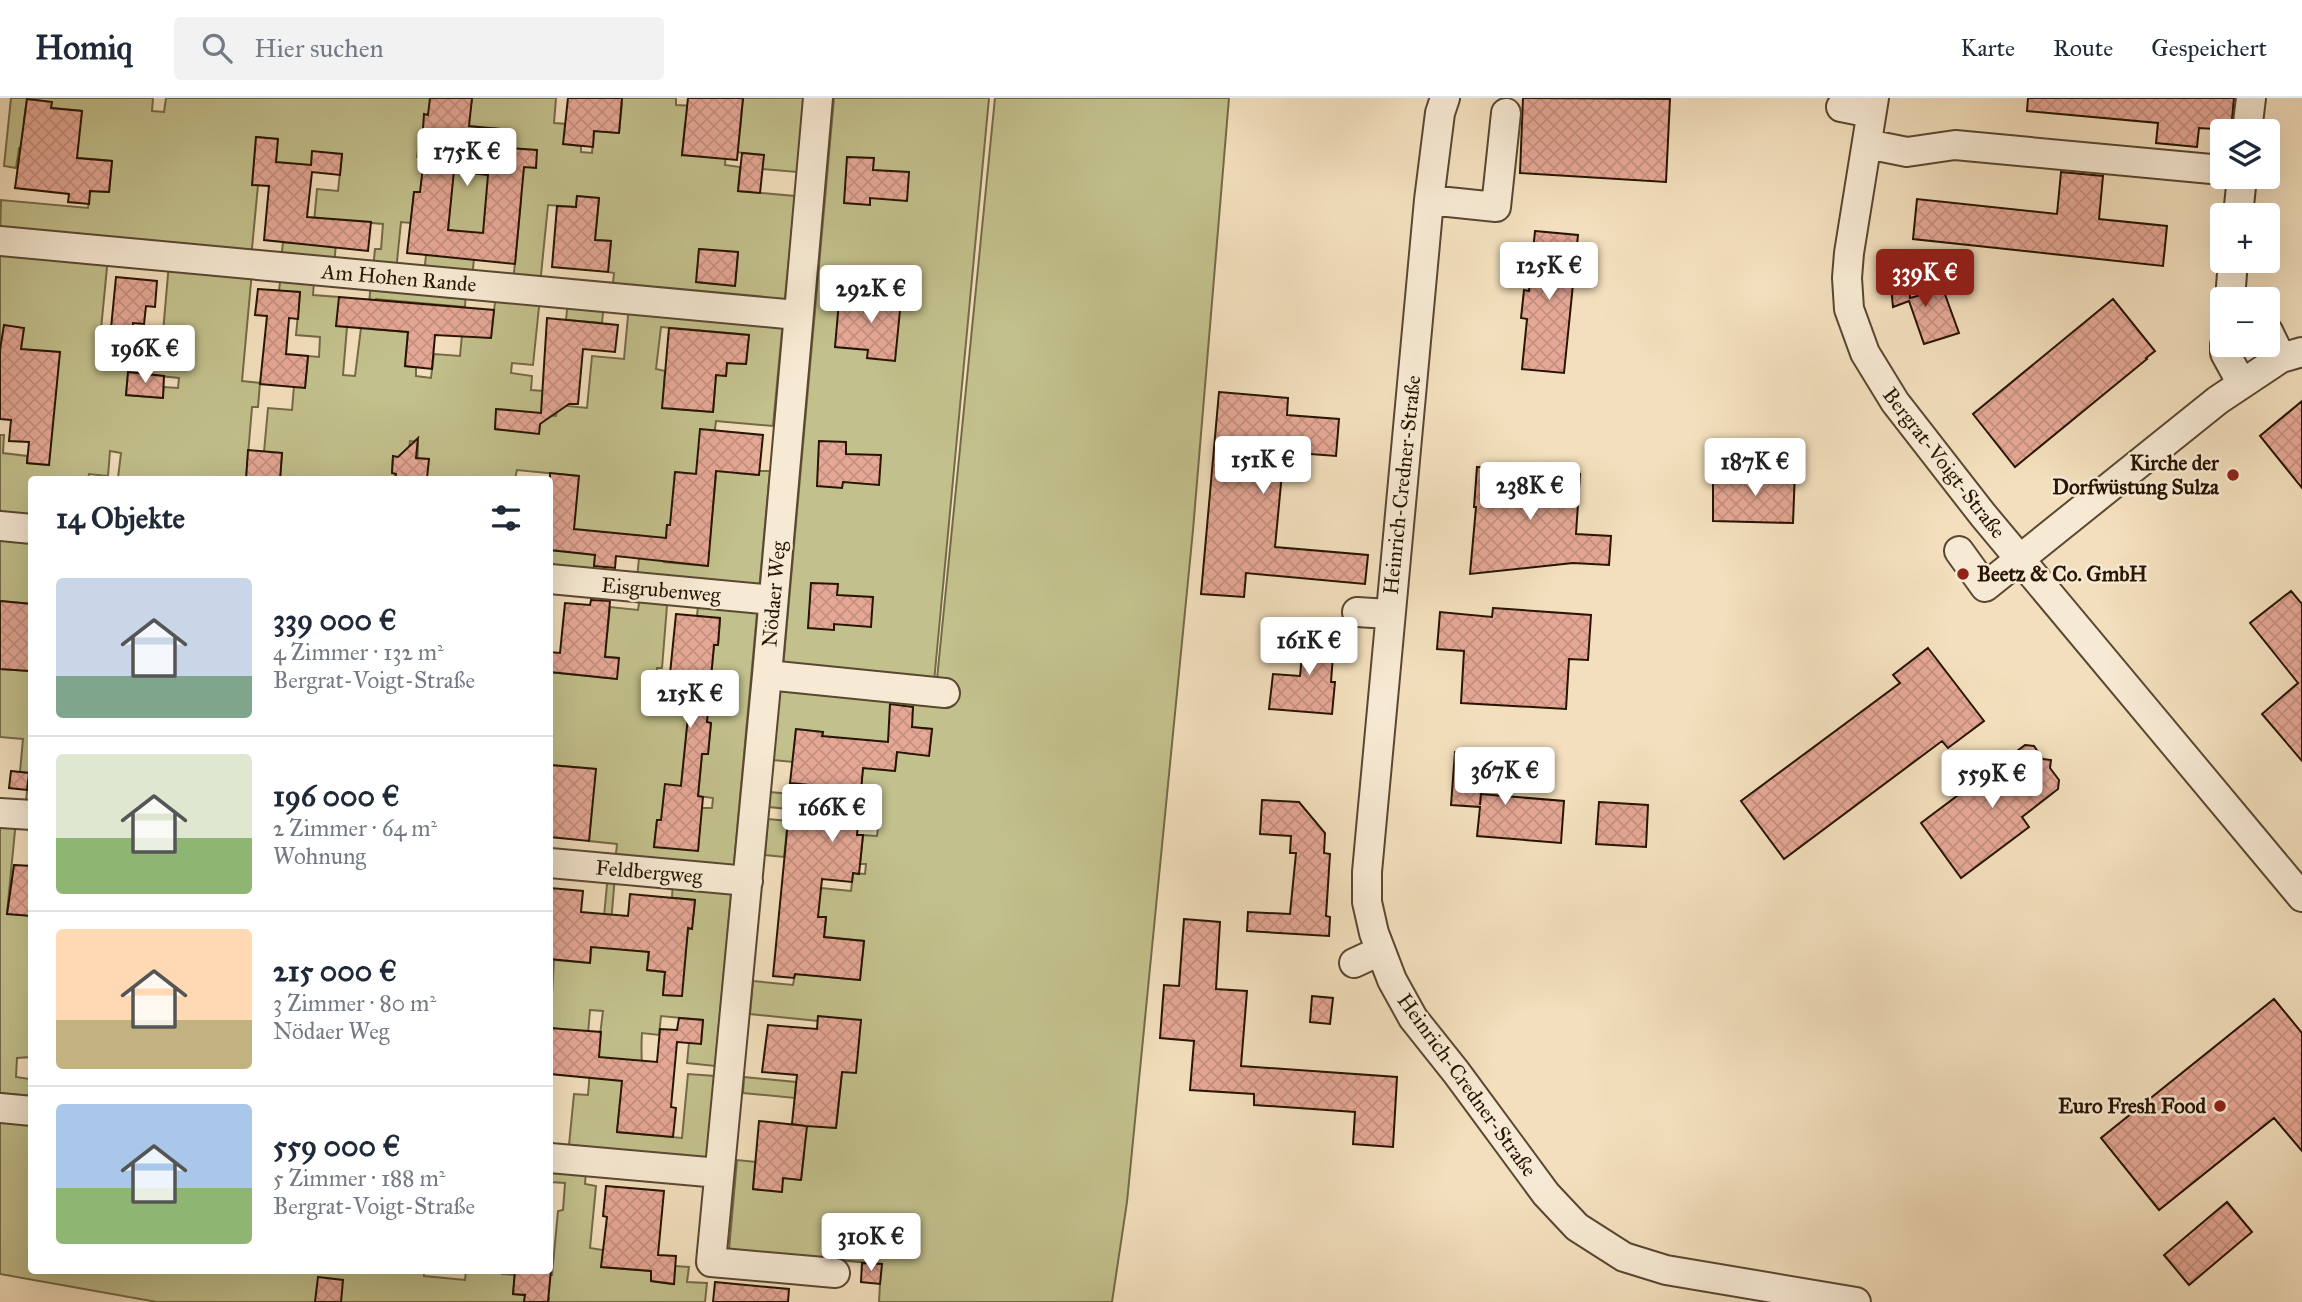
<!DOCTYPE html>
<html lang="de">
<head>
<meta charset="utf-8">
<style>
  body { margin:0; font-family:"IM FELL Great Primer",serif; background:#f2f2f3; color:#1f2937; height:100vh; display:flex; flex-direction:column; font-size:26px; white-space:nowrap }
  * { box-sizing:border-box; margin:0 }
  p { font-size:23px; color:#747a83 }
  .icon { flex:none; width:38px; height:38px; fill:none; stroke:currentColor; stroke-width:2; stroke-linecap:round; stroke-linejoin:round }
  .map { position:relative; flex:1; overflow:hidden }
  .panel { position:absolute; left:28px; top:378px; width:525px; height:798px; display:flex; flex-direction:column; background:#fff; border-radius:7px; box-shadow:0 7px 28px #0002 }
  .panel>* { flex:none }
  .fabs { position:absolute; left:2210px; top:21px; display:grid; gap:14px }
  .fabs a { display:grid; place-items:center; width:70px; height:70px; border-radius:7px; background:#fff; box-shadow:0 7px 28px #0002; font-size:35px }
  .price { position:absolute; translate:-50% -60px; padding:0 16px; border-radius:7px; background:#fff; color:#222; font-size:23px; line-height:46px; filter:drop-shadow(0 2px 4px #0008) }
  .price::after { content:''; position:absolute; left:50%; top:42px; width:21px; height:16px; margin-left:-10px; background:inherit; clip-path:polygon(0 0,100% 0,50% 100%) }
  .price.current { background:#8f2418; color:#fff }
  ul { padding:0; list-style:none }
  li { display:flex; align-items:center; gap:21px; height:175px; padding:0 28px }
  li+li { border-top:2px solid #e0e1e3 }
  li span { display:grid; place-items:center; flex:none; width:196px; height:140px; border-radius:7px; color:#555 }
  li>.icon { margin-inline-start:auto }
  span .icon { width:84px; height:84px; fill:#fffc; stroke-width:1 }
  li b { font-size:30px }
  h2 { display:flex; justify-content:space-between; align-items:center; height:84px; padding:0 28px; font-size:30px }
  header { display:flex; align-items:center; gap:42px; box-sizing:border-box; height:98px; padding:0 35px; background:#fff; border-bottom:2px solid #e0e1e3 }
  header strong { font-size:33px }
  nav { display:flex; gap:38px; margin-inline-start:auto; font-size:24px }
  .search { width:490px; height:63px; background:#f2f2f3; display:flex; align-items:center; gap:18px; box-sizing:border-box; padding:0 24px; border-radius:7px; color:#747a83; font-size:26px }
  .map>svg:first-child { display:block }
</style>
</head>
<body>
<header>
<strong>Homiq</strong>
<div class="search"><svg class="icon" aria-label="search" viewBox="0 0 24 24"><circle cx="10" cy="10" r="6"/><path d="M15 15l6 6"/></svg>Hier suchen</div>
<nav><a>Karte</a><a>Route</a><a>Gespeichert</a></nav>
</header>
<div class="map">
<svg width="2302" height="1204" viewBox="0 0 2302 1204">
  <defs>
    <pattern id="building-cross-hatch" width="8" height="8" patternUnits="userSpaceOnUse" patternTransform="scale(1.75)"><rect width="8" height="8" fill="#e6a896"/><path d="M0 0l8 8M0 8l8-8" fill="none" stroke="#c59080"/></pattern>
  </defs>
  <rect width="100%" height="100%" fill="#f3dfbd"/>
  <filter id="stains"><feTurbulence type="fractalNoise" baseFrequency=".00286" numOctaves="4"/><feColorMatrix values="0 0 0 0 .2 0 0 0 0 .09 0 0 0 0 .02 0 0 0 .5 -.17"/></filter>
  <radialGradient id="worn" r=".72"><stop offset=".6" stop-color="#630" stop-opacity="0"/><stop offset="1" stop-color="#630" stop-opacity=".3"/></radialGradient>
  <path fill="#c2c08c" stroke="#746a47" stroke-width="2" fill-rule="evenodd" d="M11,0H153L152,13L164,14L166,0H430L451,2L459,0L470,15L472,0H556L554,25L584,27L568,32L566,46L581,48V54L592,55L594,33L619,35L622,5L616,0H676V7L694,8L685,26L682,57L715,29L740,31L743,0H804L797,74L762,71L763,57L726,53L725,67L740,69L738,93L795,98L784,210L612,194L614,175L608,174L611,143L595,142L599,101L577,98L576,109L548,107L540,187L513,185L521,102L485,140L476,139L472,181L424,176L426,157L451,132H448L451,97L414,94L411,125L401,124L396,173L373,171L375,151H381L383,126L338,122L334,168L281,163L283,144L312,146L317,91L338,93L342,56L310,74L276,64L277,41L257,39L258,87L251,161L0,137L1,102L88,110L90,93L109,94L112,63L69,59V55L19,50L16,70L4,68ZM27,1L51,4V10L82,13L80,27L24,22ZM492,30L510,32L507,66L477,76L460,74L461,63L446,66L421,91L424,60L417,59L419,44L491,45ZM699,151L738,155L735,188L697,184Z
    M834,0H989L934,584L783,570Z
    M995,0H1229L1193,432L1127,1104L1112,1204H879L881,1166L729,1152L737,1062L756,1064L753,1091L781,1094L783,1080L801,1082L804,1056L788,1054L791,1026L836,1030L842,974L818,923L750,916L753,883L793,887L795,876L860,882L864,843L824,839L826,820L818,819L810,789L851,793L853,775L865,776L866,766H860L863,737L877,738L879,720L858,718L863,670L895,673L898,645L852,641L822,650L823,634L796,631L793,664L773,662L780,587L935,601ZM907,629L932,631L929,657L905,655Z
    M0,149L108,159L99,252L112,254L114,244L131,246L126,297L162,300L164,289L178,290L179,280L150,277L139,282L142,256L161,257L169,165L252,173L242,283L260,285L258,309H252L246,381L118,380L121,355L110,353L108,378L89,376L88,382H32L31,425L0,422V337H4L3,355L27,358V365L49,367L0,260Z
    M281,175L314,183L313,197L339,199L347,229L343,277L355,278L361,230H367L371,183L466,192L465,209L376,201L373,231L408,234L405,268L416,269V278L431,280L434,256L460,258L462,237L491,240L496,195L540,199L533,267L512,265L511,275L532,278L531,292L543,293L544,317L556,318L558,307L587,310L592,258L624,261L629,207L783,222L773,328L716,323L714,338L737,375L758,377L759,373H770L759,492L637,481L641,438L598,434L593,477L550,473V452L564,453L578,378L517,372L515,381H417L418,344L410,343L408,359H393L392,375L396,376L395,381H280L282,356L264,354L268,310L292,312L294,288L305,289L308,258L319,259L320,239L296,237L300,195L279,193ZM661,229L749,237L746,266L727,265L726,278L716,277L713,314L663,310L665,273L656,271ZM497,311L509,312V315L541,318L539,335L495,331ZM675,374L716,378L707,468L664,464L667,428L671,427Z
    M568,202L604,205L602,225L566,222Z
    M0,434L31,437V506L0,503Z
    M641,493L668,495L662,570H657L656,585L676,587L692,580L688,616L707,618L714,547H718L720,521L697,518L699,498L758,504L733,776L615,765L617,746L589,743L595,671L550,667V574L616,581L618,560L600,558L607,537L610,509L638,512ZM688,623L711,625L708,656H702L698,698L713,700L712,710H701L698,752L654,748L657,722L678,724L664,699L665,687L681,688Z
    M31,547V711H25L29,675L20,674L23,641L0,639V571L29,573Z
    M770,694L809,698L807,713L769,709Z
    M0,720L16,722L7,815L31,818V959L17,960L16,979L29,981L31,978V998L0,995Z
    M768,721L788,723L784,759L765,757Z
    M608,776L615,777L609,850L650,835L647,872L665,874L663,897L681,898L688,831L692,830L695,802L672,800L673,782L732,787L715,968L687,965L689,945H701L703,922L661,918L659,937L642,935C640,960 644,983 642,1007L620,1005L617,1034L682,1040L688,976L715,978L707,1060L569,1047L574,996L588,997L591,959L560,931L550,930L554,862L590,865L592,844L603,829ZM590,912L603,913L600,937L588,936Z
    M744,979L796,984L795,1000L743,995Z
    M0,1019L31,1022L32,1172H424V1178L465,1182L466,1173H501L502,1176L515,1177L513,1196L525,1197L524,1204H157L0,1176Z
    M550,1070L586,1073L585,1086L596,1088L590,1150L603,1152L602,1169L651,1173V1183L673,1186L675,1168L689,1169L687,1184L707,1185L705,1204H548L549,1200L543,1199L545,1177H552L558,1113L563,1112L565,1085L550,1084Z"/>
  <path fill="url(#building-cross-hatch)" stroke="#271402" stroke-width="2" fill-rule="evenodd" d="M430,0H472L469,28L510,32L509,50L537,52L536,70L524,69L515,166L407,155L414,94H420L424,60L421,59L424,16L428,17ZM454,73L488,77L483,135L448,132Z
    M568,0H622L619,35L594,33L593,49L563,46Z
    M688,0H743L737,62L682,57Z
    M1523,0L1670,1L1666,84L1520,75Z
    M2028,0H2234L2231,32L2199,30L2197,49L2156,45L2158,25L2027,13Z
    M27,1L52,4L51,10L82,13L77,60L112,63L109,94L90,93L89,106L68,104L69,96L15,90Z
    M256,39L278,41L276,64L311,67L312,53L342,56L340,77L312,74L307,119L371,124L368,153L264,142L269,88L252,87Z
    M742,55L764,57L760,95L738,93Z
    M847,59L874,60L873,72L909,74L907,103L870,100V107L844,105Z
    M2061,74L2103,78L2099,121L2167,128L2163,168L1913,141L1917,101L2057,116Z
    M577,98L599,100L595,142L611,143L608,174L552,169L557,108L576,109Z
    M1535,133L1578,137L1564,275L1522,271L1527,221L1521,220L1524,192L1529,193Z
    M699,151L738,154L735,188L696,184Z
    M1909,172L1910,200L1943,191L1959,235L1924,246L1909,203L1893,209L1890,178Z
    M116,179L157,183L155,209L146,208L144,226L133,225L131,255L99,252L101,229L111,230Z
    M875,190L902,192L895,263L867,260L868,252L835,249L839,203L873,206Z
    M258,191L300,194L298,221L289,220L286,256L308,258L305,290L260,286L267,218L255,217Z
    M339,199L494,212L491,240L435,237L432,271L405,268L408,234L336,228Z
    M2113,201L2155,253L2146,260L2147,261L2015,369L1973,316Z
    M547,220L618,227L615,254L583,251L578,306H569L540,326L539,336L495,331L496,311L541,315Z
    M4,227L24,230L21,251L60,254L49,367L27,365L29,344L9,343L11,322L0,321V252Z
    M669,230L749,237L746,266L727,265L726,278L716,277L713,314L662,310Z
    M128,274L164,278L163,300L126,297Z
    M1219,294L1288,300L1287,317L1339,321L1336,358L1284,354L1275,449L1368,457L1365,486L1246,475L1244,499L1201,496Z
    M2302,303V390L2260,338Z
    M700,331L763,337L759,377L716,373L708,468L616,458L615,470L594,468L595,457L550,452V375L579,378L574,431L666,440L667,427H670L675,374L696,376Z
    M418,340L416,360L429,361L427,380L395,382L396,376L392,375L393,358L398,359Z
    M819,343L846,344V356L881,357L879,387L843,384L842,390L817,388Z
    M248,352L282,355L280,382H246Z
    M1477,369L1580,376L1576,436L1611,438L1609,467L1573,465L1470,476L1476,409H1474Z
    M1753,372L1795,373L1793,425L1713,423V378L1752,379Z
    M811,485L838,486L837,497L873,499L871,529L834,526V532L808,530Z
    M2291,493L2302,506V663L2262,616L2298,585L2250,525Z
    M591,502L610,503L605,559L619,560L617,581L550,574V554L560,555L565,505L590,507Z
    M0,503L32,506L29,573L0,571Z
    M1493,510L1591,517L1588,562L1569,561L1566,611L1461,605L1464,553L1437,551L1440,514L1492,519Z
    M676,516L720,520L718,547H714L707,624L711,625L708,656H702L698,698L703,699L698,753L654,749L657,722H661L665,686L681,688L691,589L669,586Z
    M1305,527L1335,530L1331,584H1335L1332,616L1269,611L1273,576L1300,578Z
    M1928,550L1984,623L1948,650L1942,643L1784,761L1741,703L1900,585L1893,577Z
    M890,606L913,609L912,629L932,631L929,658L897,654L895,673L863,670L857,737H863L859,776L853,775L852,784L822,781L818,819H826L824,839L864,843L860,882L795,876L794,880L773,878L788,723L835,727L839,690L790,685L796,631L823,634L822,638L888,644Z
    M2025,647L2034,648L2043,661L2051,662L2050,670L2059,682L2058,691L2022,719L2029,729L1961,780L1921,725Z
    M1455,654L1484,656L1480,707L1481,696L1564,703L1561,745L1477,738L1480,709L1451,707Z
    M550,667L596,671L589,743L550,739Z
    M11,673L29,675L27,692L9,690Z
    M1262,702L1299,704L1325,735L1324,755L1330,756L1326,818L1330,819L1329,838L1247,833L1248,814L1290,816L1296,755H1290L1291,738L1260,736Z
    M1599,704L1648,707L1646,749L1596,746Z
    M14,767L32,768V818L7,816Z
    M550,790L583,793L581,814L628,818L630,796L695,802L692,831L688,830L682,898L663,897L665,874L647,872L649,854L591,849L590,865L550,861Z
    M1184,821L1220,824L1216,891L1247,893L1241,968L1397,979L1393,1049L1353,1046L1355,1014L1254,1007V996L1190,992L1194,943L1160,940L1164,887L1179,888Z
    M1312,898L1333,900L1330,926L1310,924Z
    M2274,901L2302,935V1053L2274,1020L2159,1112L2101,1040Z
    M818,918L861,922L856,975L842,974L836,1030L807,1028L801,1082L783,1080L782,1094L753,1091L759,1023L806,1028L792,1026L797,977L762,974L768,927L817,931Z
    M679,920L703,922L701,946L677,944L671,1009L676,1010L673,1039L617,1034L622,983L550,976V930L601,934L599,959L657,964L660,931L677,932Z
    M606,1088L664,1093L658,1157L676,1158L674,1186L651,1183V1173L601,1169L607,1119L603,1118Z
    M2227,1104L2252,1134L2189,1187L2164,1157Z
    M862,1165L882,1166L880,1186L861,1184Z
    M515,1172H551L548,1204H524L525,1197L513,1196Z
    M318,1179L343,1182L341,1204H315Z
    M715,1184L789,1191L788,1204H713Z"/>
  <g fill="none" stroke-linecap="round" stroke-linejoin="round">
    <g stroke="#5a4731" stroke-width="32">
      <path id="minor" d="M818,0L767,577L711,1164L835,1175
        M1445,0L1440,15L1429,102L1367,774V804L1374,835L1392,882L1413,920L1456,974L1546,1096L1577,1129L1624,1159L1666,1172L1856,1204
        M1874,0L1849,155L1847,180L1849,211L1865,255L1895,304L1983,417L2302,799
        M1841,9L1871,15
        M2247,33L2251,0
        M1867,46L1907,54L1955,47L2222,72
        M1429,102L1496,109L1506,15
        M2238,117L2242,79
        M0,143L797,217
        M2230,201L2233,163
        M2268,233L2281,260
        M2225,247V255L2242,286
        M0,428L32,431
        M1959,453L1985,489L2218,302L2281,260L2302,254
        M550,481L773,502
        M1357,514L1389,516
        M767,577L945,595
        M0,715L32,717
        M550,765L748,783
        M1354,865L1380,853
        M0,1010L32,1013
        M550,1060L719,1075"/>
    </g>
    <use href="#minor" stroke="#f7ead4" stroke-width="28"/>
  </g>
  <g fill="#8f2418" stroke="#f7ead4" stroke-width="2.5">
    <circle cx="2233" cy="377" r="7"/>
    <circle cx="1963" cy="476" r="7"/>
    <circle cx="2220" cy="1008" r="7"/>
  </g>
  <g text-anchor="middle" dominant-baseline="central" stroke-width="5" stroke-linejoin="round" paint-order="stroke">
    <g font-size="21" fill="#271402" stroke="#f7ead4">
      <text transform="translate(399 180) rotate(5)">Am Hohen Rande</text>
      <text transform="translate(1944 365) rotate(52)">Bergrat-Voigt-Straße</text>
      <text transform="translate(1402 387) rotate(-84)">Heinrich-Credner-Straße</text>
      <text transform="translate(661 492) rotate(5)">Eisgrubenweg</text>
      <text transform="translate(774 496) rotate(-85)">Nödaer Weg</text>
      <text transform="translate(649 774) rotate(5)">Feldbergweg</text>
      <text transform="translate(1467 987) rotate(54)">Heinrich-Credner-Straße</text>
    </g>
    <g font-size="21" font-weight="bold" fill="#271402" stroke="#f7ead4" text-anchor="end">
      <text x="2219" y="365">Kirche der<tspan x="2219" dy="24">Dorfwüstung Sulza</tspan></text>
      <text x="1977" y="476" text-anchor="start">Beetz &amp; Co. GmbH</text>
      <text x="2206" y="1008">Euro Fresh Food</text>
    </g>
  </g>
  <rect width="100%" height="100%" filter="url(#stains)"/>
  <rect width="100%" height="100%" fill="url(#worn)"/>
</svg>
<div class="fabs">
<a><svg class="icon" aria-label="layers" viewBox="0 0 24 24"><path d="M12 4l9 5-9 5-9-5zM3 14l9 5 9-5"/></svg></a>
<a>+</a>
<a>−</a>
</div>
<b class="price" style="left:467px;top:90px">175K €</b>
<b class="price" style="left:1549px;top:204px">125K €</b>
<b class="price current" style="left:1925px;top:211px">339K €</b>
<b class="price" style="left:871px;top:227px">292K €</b>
<b class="price" style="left:145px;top:287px">196K €</b>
<b class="price" style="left:1263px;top:398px">151K €</b>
<b class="price" style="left:1755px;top:400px">187K €</b>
<b class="price" style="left:1530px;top:424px">238K €</b>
<b class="price" style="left:1309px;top:579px">161K €</b>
<b class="price" style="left:690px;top:632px">215K €</b>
<b class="price" style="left:1505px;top:709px">367K €</b>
<b class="price" style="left:1992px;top:712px">559K €</b>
<b class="price" style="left:832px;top:746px">166K €</b>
<b class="price" style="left:871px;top:1175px">310K €</b>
<section class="panel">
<h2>14 Objekte<svg class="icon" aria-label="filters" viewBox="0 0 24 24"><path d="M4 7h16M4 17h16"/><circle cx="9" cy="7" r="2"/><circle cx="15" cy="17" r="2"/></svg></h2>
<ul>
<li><span style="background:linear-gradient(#c9d6e8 70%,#7fa58c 0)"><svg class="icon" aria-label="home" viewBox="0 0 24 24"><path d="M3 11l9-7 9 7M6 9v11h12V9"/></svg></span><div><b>339 000 €</b><p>4 Zimmer · 132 m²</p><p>Bergrat-Voigt-Straße</p></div></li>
<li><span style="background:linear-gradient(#dfe7d0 60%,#8fb573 0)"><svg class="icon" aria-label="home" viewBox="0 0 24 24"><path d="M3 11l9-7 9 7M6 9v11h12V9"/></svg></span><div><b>196 000 €</b><p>2 Zimmer · 64 m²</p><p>Wohnung</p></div></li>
<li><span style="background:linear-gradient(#ffd9b3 65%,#c2b280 0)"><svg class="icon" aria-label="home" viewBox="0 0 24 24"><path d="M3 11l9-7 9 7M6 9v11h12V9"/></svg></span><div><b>215 000 €</b><p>3 Zimmer · 80 m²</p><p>Nödaer Weg</p></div></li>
<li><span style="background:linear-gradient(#a9c7e8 60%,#8fb573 0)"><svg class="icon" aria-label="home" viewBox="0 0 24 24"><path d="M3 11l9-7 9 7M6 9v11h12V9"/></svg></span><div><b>559 000 €</b><p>5 Zimmer · 188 m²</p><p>Bergrat-Voigt-Straße</p></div></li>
</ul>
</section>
</div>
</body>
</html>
